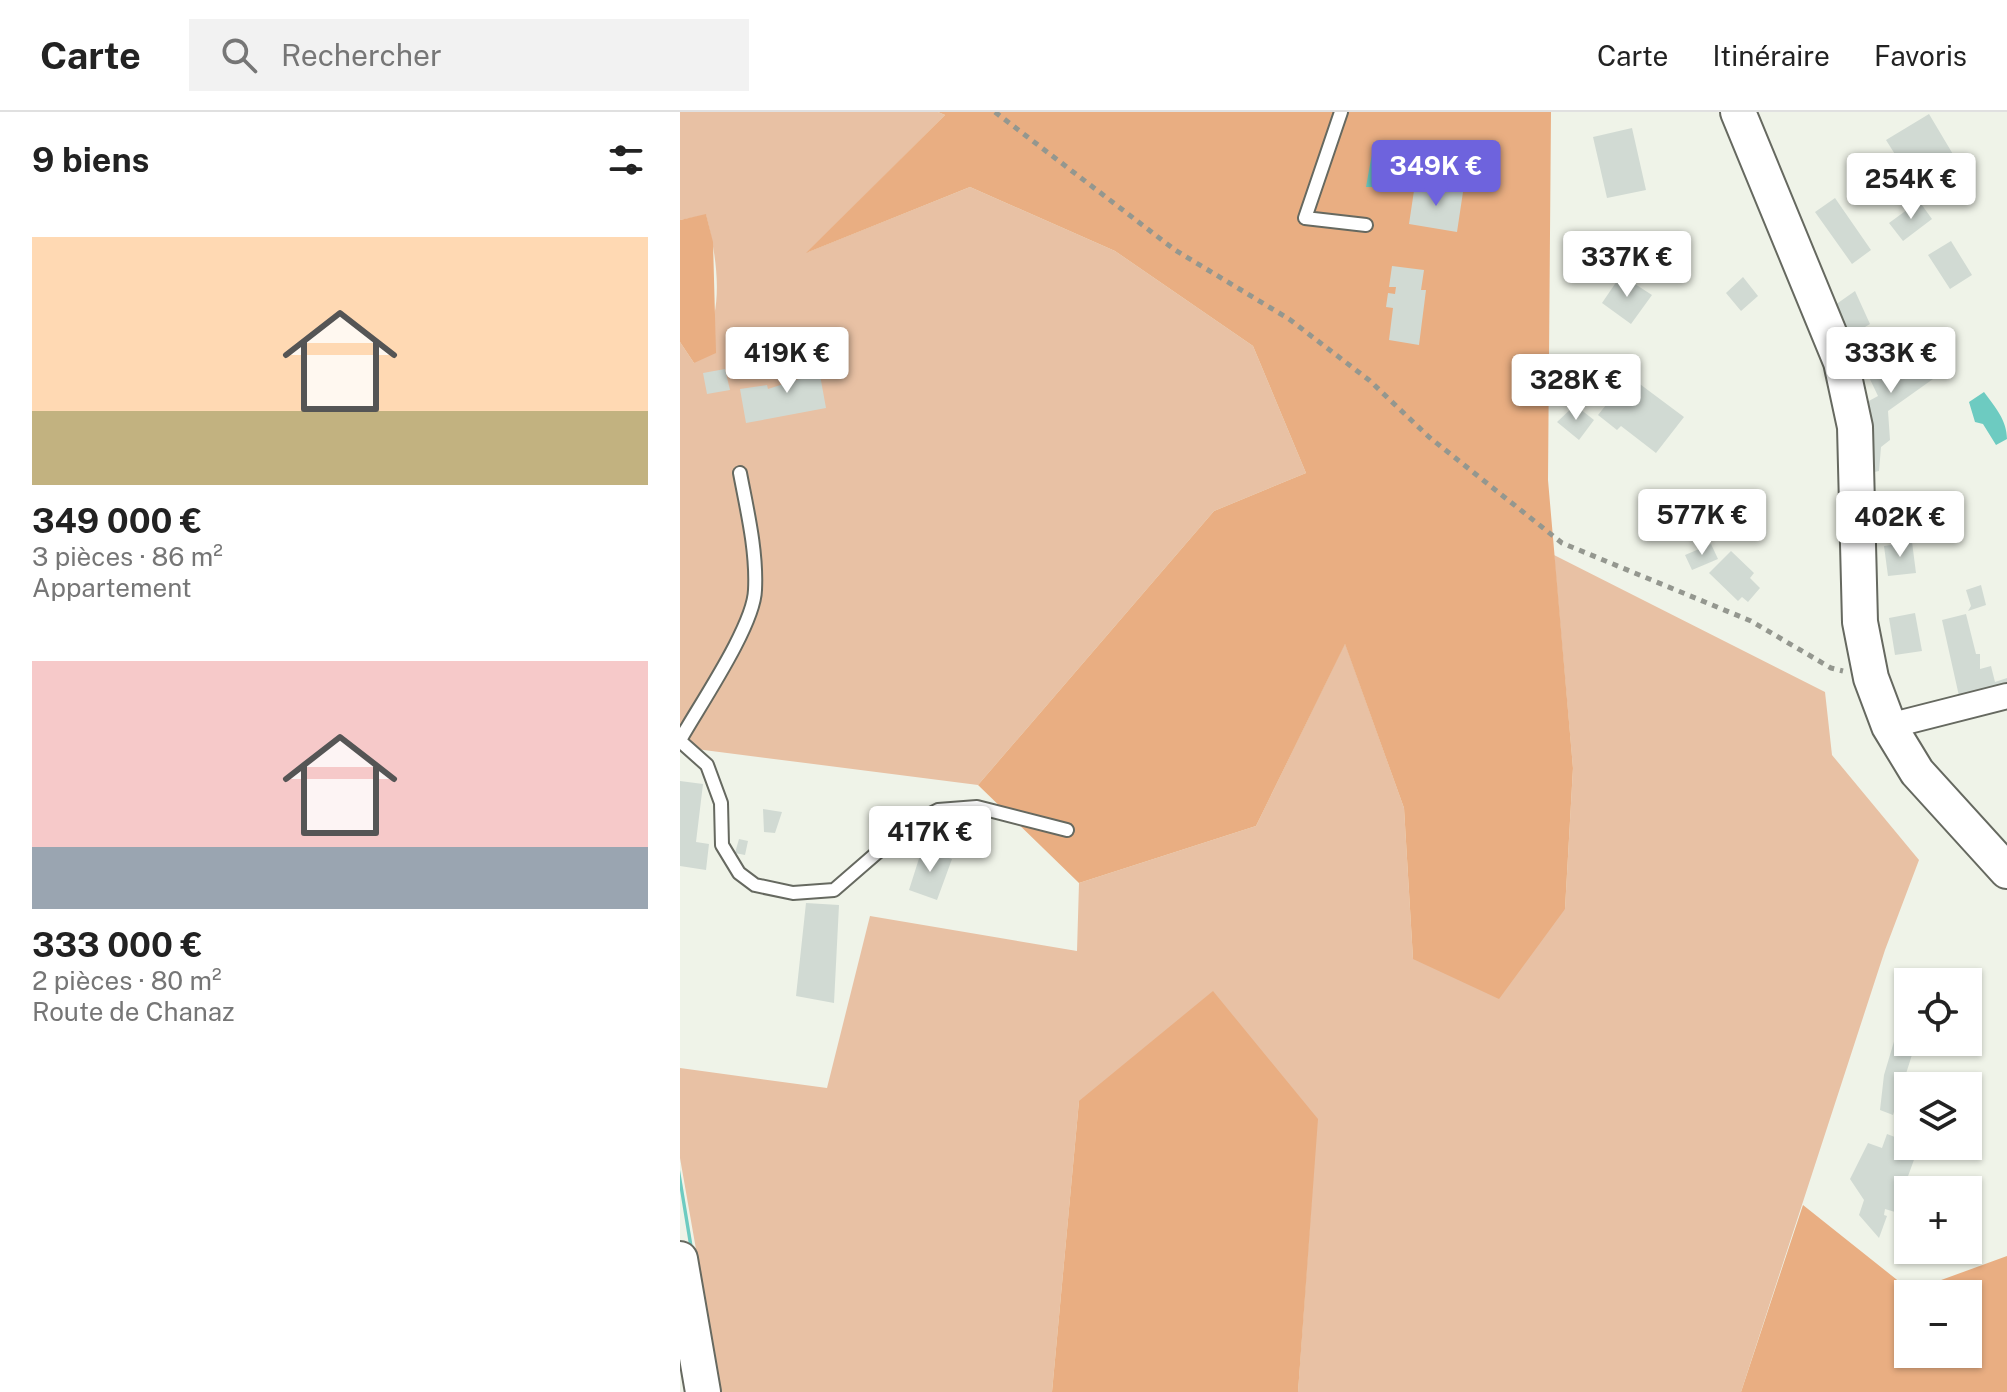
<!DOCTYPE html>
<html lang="fr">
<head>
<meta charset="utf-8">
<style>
  body { margin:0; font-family:"Public Sans",sans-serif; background:#f2f2f2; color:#222; height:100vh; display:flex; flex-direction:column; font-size:30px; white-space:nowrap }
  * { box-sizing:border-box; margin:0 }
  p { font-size:26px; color:#767676 }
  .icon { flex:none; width:44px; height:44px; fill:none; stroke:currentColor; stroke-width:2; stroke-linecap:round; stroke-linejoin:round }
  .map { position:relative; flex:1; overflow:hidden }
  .sheet { display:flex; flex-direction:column; background:#fff; width:680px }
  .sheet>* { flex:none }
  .fabs { position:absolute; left:1214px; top:856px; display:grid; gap:16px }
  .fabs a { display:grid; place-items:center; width:88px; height:88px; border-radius:0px; background:#fff; box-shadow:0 2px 6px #0004; font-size:40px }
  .price { position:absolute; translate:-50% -68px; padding:0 18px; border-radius:8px; background:#fff; color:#222; font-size:26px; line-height:52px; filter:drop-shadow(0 2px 4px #0008) }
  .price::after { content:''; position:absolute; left:50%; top:48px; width:24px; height:18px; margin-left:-12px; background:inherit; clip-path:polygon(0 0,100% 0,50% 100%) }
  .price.selected { background:#6e63dd; color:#fff }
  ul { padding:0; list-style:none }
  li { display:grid; align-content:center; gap:16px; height:424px; padding:0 32px }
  li span { display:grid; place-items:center; height:248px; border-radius:0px; color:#555 }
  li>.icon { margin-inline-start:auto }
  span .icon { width:144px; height:144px; fill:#fffc; stroke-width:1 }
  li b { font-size:34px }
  h2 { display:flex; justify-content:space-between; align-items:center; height:96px; padding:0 32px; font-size:34px }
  header { display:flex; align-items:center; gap:48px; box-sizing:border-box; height:112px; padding:0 40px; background:#fff; border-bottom:2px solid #e0e0e0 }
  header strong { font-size:38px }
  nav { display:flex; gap:44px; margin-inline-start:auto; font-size:28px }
  .search { width:560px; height:72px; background:#f2f2f2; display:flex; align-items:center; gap:20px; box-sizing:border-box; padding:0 28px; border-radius:0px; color:#767676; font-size:30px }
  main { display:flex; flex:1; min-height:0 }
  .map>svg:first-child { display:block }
</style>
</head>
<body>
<header>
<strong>Carte</strong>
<div class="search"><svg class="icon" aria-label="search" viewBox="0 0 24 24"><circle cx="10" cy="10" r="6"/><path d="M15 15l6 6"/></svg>Rechercher</div>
<nav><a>Carte</a><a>Itinéraire</a><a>Favoris</a></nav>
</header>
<main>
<section class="sheet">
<h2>9 biens<svg class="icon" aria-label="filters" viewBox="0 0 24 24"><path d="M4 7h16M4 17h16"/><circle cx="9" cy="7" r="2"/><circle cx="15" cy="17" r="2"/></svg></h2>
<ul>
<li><span style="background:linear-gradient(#ffd9b3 70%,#c2b280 0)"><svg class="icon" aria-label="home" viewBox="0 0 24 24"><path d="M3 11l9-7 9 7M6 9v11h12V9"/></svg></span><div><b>349 000 €</b><p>3 pièces · 86 m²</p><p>Appartement</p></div></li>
<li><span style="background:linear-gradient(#f6c9c9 75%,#9aa5b1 0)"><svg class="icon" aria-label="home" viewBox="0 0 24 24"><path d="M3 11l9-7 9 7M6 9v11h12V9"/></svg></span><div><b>333 000 €</b><p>2 pièces · 80 m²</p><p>Route de Chanaz</p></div></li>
</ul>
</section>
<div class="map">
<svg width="1327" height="1280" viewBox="0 0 1327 1280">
  <rect width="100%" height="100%" fill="#eff3e8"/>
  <path fill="#e8c1a4" d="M0,0H258L265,3L128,140L290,75L435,139L573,234L626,361L534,399L298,673L16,637L0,632V230L14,251C21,236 30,220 34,204C41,172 34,133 26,103L0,108Z
    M874,443L1145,580L1152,643L1239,748L1205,838L1061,1280H618L637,1008L399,989L372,1280H41L0,1046V956L147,976L190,804L397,839L399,771L576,714L665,531L724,696L733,847L885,797L893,656Z"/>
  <path fill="#e9ae82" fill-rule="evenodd" d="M258,0H871L868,368L893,656L885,797L819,887L733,847L724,696L665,532L576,714L399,771L298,673L534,399L626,361L573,234L435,139L290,75L126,141L265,3Z
    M26,102L33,130L36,241L14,251L0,230V108Z
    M533,879L638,1007L618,1280H372L399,989Z
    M1123,1093L1231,1179L1327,1144V1280H1061ZM1288,1182V1242H1228V1182Z"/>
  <path fill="#6dcbc1" d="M693,36L711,39L704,75H686Z
    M1304,280C1315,295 1327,308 1327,327L1316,333L1303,312L1295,310L1289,290Z
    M0,1058L37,1280H33L0,1078Z"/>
  <path fill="#d1dad3" d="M1249,2L1277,49L1241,71L1234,60L1228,63L1206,28Z
    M952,16L966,78L927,86L913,25Z
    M735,72L783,80L777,120L729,112Z
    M1155,86L1191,138L1172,152L1135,100Z
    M1239,89L1252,107L1223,129L1209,111Z
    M1271,129L1292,163L1270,177L1248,143Z
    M712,154L744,158L741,178H746L739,233L709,228L713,196L706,195L708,181L715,182L716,175H709Z
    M941,163L972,183L951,212L922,191Z
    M1063,165L1078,184L1061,199L1046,181Z
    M1175,179L1190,212L1170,224L1155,193Z
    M1227,232L1253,267L1208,299L1210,328L1201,335L1199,359L1190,361L1187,290L1198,284L1186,259Z
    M143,247L145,261L140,263L146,296L66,311L60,277L87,273L88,277L119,267L117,251Z
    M45,257L50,278L27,282L23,261Z
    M949,264L1004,305L976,341L941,314L937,318L918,303Z
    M895,293L914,308L899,328L877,310Z
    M1232,430L1236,461L1208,464L1204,434Z
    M1031,432L1038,447L1012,458L1005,443Z
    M1051,439L1074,461L1070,466L1080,476L1068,490L1062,485L1058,489L1029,461Z
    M1301,473L1306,493L1288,499L1291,494L1286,478Z
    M1235,501L1242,539L1215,543L1209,506Z
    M1286,502L1296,542H1300V557L1311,554L1315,570L1327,566V574L1279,584L1262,508Z
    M0,669L23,672L16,730L29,732L26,758L0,754Z
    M83,697L102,700L95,721L84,720Z
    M59,727L68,729L65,743L55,741Z
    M242,737L272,747L257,788L229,778Z
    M126,791L159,793L154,891L116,884Z
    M1224,896L1228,897V930H1236L1213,1003L1200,998L1204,963Z
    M1288,902L1295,904L1289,923H1288Z
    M1207,1022L1228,1030V1034H1239L1215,1100L1205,1097L1204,1103L1207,1104L1199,1126L1179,1103L1184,1088L1170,1067L1188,1031L1202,1036Z"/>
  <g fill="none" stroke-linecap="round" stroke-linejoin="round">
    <g stroke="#666960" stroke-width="16">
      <path id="lane" d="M661,0L625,106L686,113
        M0,628C19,594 74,514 75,478C77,439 67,398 60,361
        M0,629L27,653L41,691L42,733L59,761L75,773L113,781L154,778L229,713L258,698L297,695L387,718"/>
    </g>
    <g stroke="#666960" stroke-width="28">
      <path id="street" d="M1209,614L1327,584"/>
    </g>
    <g stroke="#666960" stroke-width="38">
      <path id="secondary" d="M1058,0L1161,250L1175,315L1180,510L1191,566L1209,614L1237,660L1327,759
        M0,1147L23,1280"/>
    </g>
    <path stroke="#94978f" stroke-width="5" stroke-dasharray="6 6" stroke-linecap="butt" d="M315,0L495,138L609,207L689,268L749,325L882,431L1071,509L1151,556L1163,559"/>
    <use href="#lane" stroke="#fff" stroke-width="12"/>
    <use href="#street" stroke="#fff" stroke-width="24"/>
    <use href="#secondary" stroke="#fff" stroke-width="34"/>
  </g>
</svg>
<div class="fabs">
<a><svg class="icon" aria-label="locate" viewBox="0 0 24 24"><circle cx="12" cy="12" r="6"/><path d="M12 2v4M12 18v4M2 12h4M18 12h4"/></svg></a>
<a><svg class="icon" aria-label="layers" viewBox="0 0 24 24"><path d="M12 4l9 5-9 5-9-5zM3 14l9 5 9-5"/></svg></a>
<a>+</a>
<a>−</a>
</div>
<b class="price selected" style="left:756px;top:96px">349K €</b>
<b class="price" style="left:1231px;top:109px">254K €</b>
<b class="price" style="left:947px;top:187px">337K €</b>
<b class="price" style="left:107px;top:283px">419K €</b>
<b class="price" style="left:1211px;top:283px">333K €</b>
<b class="price" style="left:896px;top:310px">328K €</b>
<b class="price" style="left:1022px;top:445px">577K €</b>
<b class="price" style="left:1220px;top:447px">402K €</b>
<b class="price" style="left:250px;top:762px">417K €</b>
</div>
</main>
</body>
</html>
